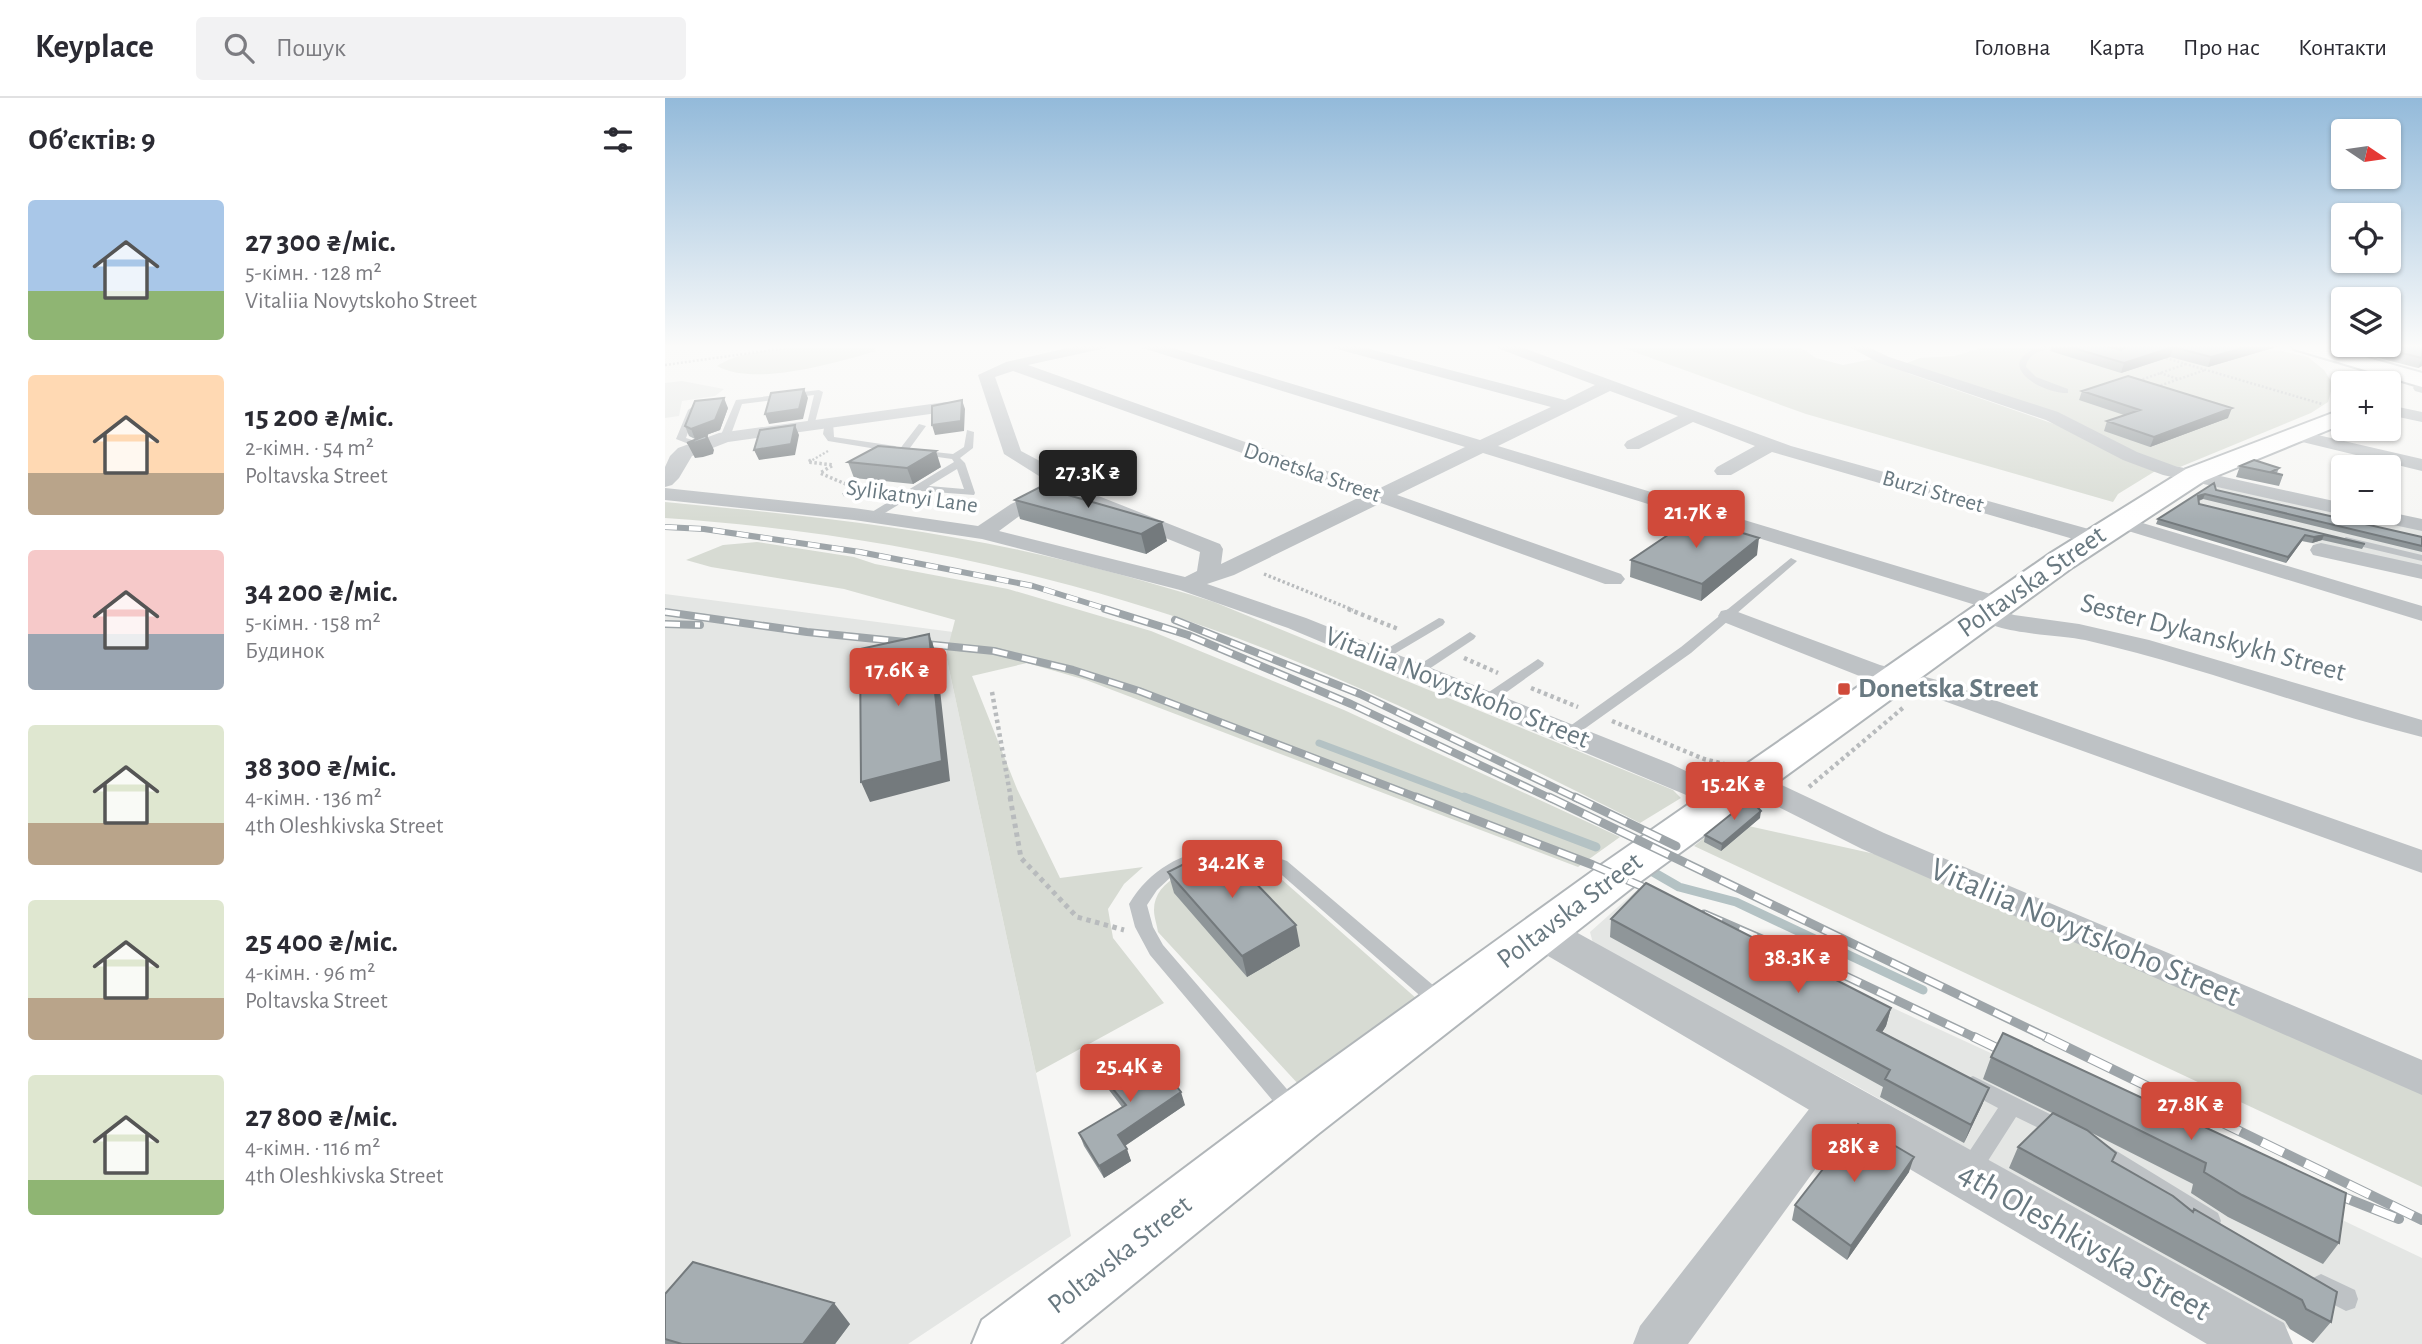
<!DOCTYPE html>
<html lang="uk">
<head>
<meta charset="utf-8">
<style>
  body { margin:0; font-family:"Alegreya Sans",sans-serif; background:#f2f2f3; color:#2b2b33; height:100vh; display:flex; flex-direction:column; font-size:26px; white-space:nowrap }
  * { box-sizing:border-box; margin:0 }
  p { font-size:23px; color:#7c7c81 }
  .icon { flex:none; width:38px; height:38px; fill:none; stroke:currentColor; stroke-width:2; stroke-linecap:round; stroke-linejoin:round }
  .map { position:relative; flex:1; overflow:hidden }
  .side { display:flex; flex-direction:column; background:#fff; width:665px }
  .side>* { flex:none }
  .needle { width:46px; rotate:103deg }
  .buttons { position:absolute; left:1666px; top:21px; display:grid; gap:14px }
  .buttons a { display:grid; place-items:center; width:70px; height:70px; border-radius:7px; background:#fff; box-shadow:0 2px 5px #0004; font-size:35px }
  .price { position:absolute; translate:-50% -60px; padding:0 16px; border-radius:7px; background:#d04a3a; color:#fff; font-size:23px; line-height:46px; filter:drop-shadow(0 2px 4px #0008) }
  .price::after { content:''; position:absolute; left:50%; top:42px; width:21px; height:16px; margin-left:-10px; background:inherit; clip-path:polygon(0 0,100% 0,50% 100%) }
  .price.on { background:#222; color:#fff }
  ul { padding:0; list-style:none }
  li { display:flex; align-items:center; gap:21px; height:175px; padding:0 28px }
  li span { display:grid; place-items:center; flex:none; width:196px; height:140px; border-radius:7px; color:#555 }
  li>.icon { margin-inline-start:auto }
  span .icon { width:84px; height:84px; fill:#fffc; stroke-width:1 }
  li b { font-size:30px }
  h2 { display:flex; justify-content:space-between; align-items:center; height:84px; padding:0 28px; font-size:30px }
  header { display:flex; align-items:center; gap:42px; box-sizing:border-box; height:98px; padding:0 35px; background:#fff; border-bottom:2px solid #e1e1e2 }
  header strong { font-size:33px }
  nav { display:flex; gap:38px; margin-inline-start:auto; font-size:24px }
  .search { width:490px; height:63px; background:#f2f2f3; display:flex; align-items:center; gap:18px; box-sizing:border-box; padding:0 24px; border-radius:7px; color:#7c7c81; font-size:26px }
  main { display:flex; flex:1; min-height:0 }
  .map>svg:first-child { display:block }
</style>
</head>
<body>
<header>
<strong>Keyplace</strong>
<div class="search"><svg class="icon" aria-label="search" viewBox="0 0 24 24"><circle cx="10" cy="10" r="6"/><path d="M15 15l6 6"/></svg>Пошук</div>
<nav><a>Головна</a><a>Карта</a><a>Про нас</a><a>Контакти</a></nav>
</header>
<main>
<section class="side">
<h2>Об’єктів: 9<svg class="icon" aria-label="filters" viewBox="0 0 24 24"><path d="M4 7h16M4 17h16"/><circle cx="9" cy="7" r="2"/><circle cx="15" cy="17" r="2"/></svg></h2>
<ul>
<li><span style="background:linear-gradient(#a9c7e8 65%,#8fb573 0)"><svg class="icon" aria-label="home" viewBox="0 0 24 24"><path d="M3 11l9-7 9 7M6 9v11h12V9"/></svg></span><div><b>27 300 ₴/міс.</b><p>5-кімн. · 128 m²</p><p>Vitaliia Novytskoho Street</p></div></li>
<li><span style="background:linear-gradient(#ffd9b3 70%,#b9a48a 0)"><svg class="icon" aria-label="home" viewBox="0 0 24 24"><path d="M3 11l9-7 9 7M6 9v11h12V9"/></svg></span><div><b>15 200 ₴/міс.</b><p>2-кімн. · 54 m²</p><p>Poltavska Street</p></div></li>
<li><span style="background:linear-gradient(#f6c9c9 60%,#9aa5b1 0)"><svg class="icon" aria-label="home" viewBox="0 0 24 24"><path d="M3 11l9-7 9 7M6 9v11h12V9"/></svg></span><div><b>34 200 ₴/міс.</b><p>5-кімн. · 158 m²</p><p>Будинок</p></div></li>
<li><span style="background:linear-gradient(#dfe7d0 70%,#b9a48a 0)"><svg class="icon" aria-label="home" viewBox="0 0 24 24"><path d="M3 11l9-7 9 7M6 9v11h12V9"/></svg></span><div><b>38 300 ₴/міс.</b><p>4-кімн. · 136 m²</p><p>4th Oleshkivska Street</p></div></li>
<li><span style="background:linear-gradient(#dfe7d0 70%,#b9a48a 0)"><svg class="icon" aria-label="home" viewBox="0 0 24 24"><path d="M3 11l9-7 9 7M6 9v11h12V9"/></svg></span><div><b>25 400 ₴/міс.</b><p>4-кімн. · 96 m²</p><p>Poltavska Street</p></div></li>
<li><span style="background:linear-gradient(#dfe7d0 75%,#8fb573 0)"><svg class="icon" aria-label="home" viewBox="0 0 24 24"><path d="M3 11l9-7 9 7M6 9v11h12V9"/></svg></span><div><b>27 800 ₴/міс.</b><p>4-кімн. · 116 m²</p><p>4th Oleshkivska Street</p></div></li>
</ul>
</section>
<div class="map">
<svg width="1757" height="1246" viewBox="0 0 1757 1246">
  <rect width="100%" height="100%" fill="#f6f6f4"/>
  <path fill="#e4e6e4" d="M17,283L59,291L50,298L17,303L14,318L0,320V285Z
    M1548,388L1757,429V471L1632,442L1504,418Z
    M0,496L288,534L281,557L406,1138L243,1246H0Z
    M972,792L1330,957L1757,1160V1246H1651L1186,985L929,849L925,834Z"/>
  <path fill="#d7dbd3" d="M156,247H209L211,253C170,265 90,289 52,268C81,250 123,252 156,247Z
    M950,247H1132L1151,260L1178,267L1213,260L1245,276L1389,326L1492,372L1453,396L1448,404L1141,316Z
    M1325,247H1561L1616,253L1643,259L1659,272L1668,286L1663,304L1646,315L1515,369L1497,366L1432,338L1239,266L1255,260L1290,258Z
    M0,404C118,415 237,427 354,452C420,466 485,484 549,504L1008,692L1016,700L975,725C843,659 710,592 572,540C389,473 194,433 0,420Z
    M92,444L189,459L210,466L343,491L486,533L679,612L955,739L913,769L421,582L362,565L307,578L352,691L395,780L478,769L459,786L443,811L448,840L499,905L371,975L281,557L290,522L179,491L46,469L21,462L58,447Z
    M1058,725L1079,727L1210,756L1757,993V1089L1029,748Z
    M556,762L582,764L606,772L752,901L635,988L493,834C492,827 489,819 489,812C489,780 532,768 556,762Z"/>
  <g fill="none" stroke-linecap="round" stroke-linejoin="round">
    <path stroke="#b4c2c4" stroke-width="7" d="M654,645L803,701"/>
    <path stroke="#b4c2c4" stroke-width="9" d="M799,699L931,749
      M988,774L1014,789L1071,804L1258,892"/>
    <g stroke="#b1b6b9" stroke-width="4">
      <path id="secondary" d="M1626,247H1657L1757,275V289L1629,251Z
        M1678,311V326L1539,383L1408,469L968,789L653,1036L395,1246H307L317,1222L613,1000L936,767L1386,455L1521,371Z"/>
    </g>
    <path stroke="#b8bbbd" stroke-width="2.5" stroke-dasharray="2 2" stroke-linecap="butt" d="M1497,259L1657,306
      M0,267L143,247
      M1495,275L1513,281
      M1470,284L1521,266
      M1488,290L1540,272
      M144,364L163,353"/>
    <path stroke="#b8bbbd" stroke-width="3.5" stroke-dasharray="2.5 2.5" stroke-linecap="butt" d="M146,362L143,364L168,367L155,375L190,390L178,397
      M599,476L688,512"/>
    <path stroke="#b8bbbd" stroke-width="4.5" stroke-dasharray="3.5 3.5" stroke-linecap="butt" d="M683,511L733,531
      M799,560L833,575
      M866,590L913,609
      M327,594L346,701
      M947,623L1039,661L1063,667
      M1144,689L1239,609"/>
    <path stroke="#b8bbbd" stroke-width="5" stroke-dasharray="4.5 4.5" stroke-linecap="butt" d="M345,699L356,760L412,819L459,832"/>
    <path fill="#bec2c5" fill-rule="evenodd" d="M1383,247H1396C1383,253 1363,252 1361,269L1371,279L1403,291V295C1371,295 1323,261 1383,247Z
      M154,292L158,294L149,328L142,326L149,297L77,306L65,339L60,342L55,339L71,302Z
      M27,309L31,312L21,340L37,345V349L34,350L11,341L23,312Z
      M164,321L168,324L169,339L230,348L235,351L230,354L163,343L158,336L160,324Z
      M254,326L261,328L242,354H236L234,352Z
      M302,332L309,334L308,350L295,360L300,365L310,395L309,397L256,393L210,421H202V417L289,364L287,361L251,356V352L288,356L299,349ZM292,371L299,391L264,388Z
      M1681,439L1757,457V463L1677,444L1676,442Z
      M1126,460L1132,463L1130,465L1026,555L908,639H898L896,636L898,633L1016,549Z
      M774,520L778,521L780,524L778,527L719,562H709L708,559Z
      M805,534L811,538L809,541L755,577H745L743,574Z
      M873,561L879,565L878,568L825,606H815L813,603L815,600Z
      M555,749L595,754L622,763L782,899L784,904L782,909L775,911L768,909L610,771L592,764L555,760L524,768L507,778L492,792L482,807L488,829L498,847L633,1004L636,1010L633,1016L626,1019L619,1016L485,857L470,829L464,806C485,771 516,755 555,749Z
      M1308,978L1403,1025L1407,1032L1403,1039L1396,1041L1351,1019L1312,1080L1304,1083L1296,1080L1293,1073L1296,1066L1333,1010L1301,993L1298,987L1301,981Z
      M1432,1041L1553,1115L1556,1123L1553,1131L1545,1134L1537,1131L1424,1058L1421,1051L1424,1044Z
      M1656,1176L1690,1192L1693,1201L1690,1210L1681,1213L1648,1196L1644,1188L1648,1180Z"/>
    <path fill="#bec2c5" fill-rule="evenodd" d="M416,247H443L441,250L363,267L713,391L800,349L477,250L475,247H497L815,342L886,309L668,250L666,247H689L900,302L930,287L832,250L830,247H850L1126,348L1438,435L1441,440L1438,445H1422L1107,354L1066,377H1052L1049,373L1052,369L1090,348L1028,324L974,351H962L959,347L962,343L1013,318L945,293L833,348L1342,501L1346,506L1342,511L1337,513L1349,517L1414,526L1484,542L1757,622V639C1644,611 1534,568 1420,542C1394,536 1324,537 1309,515L1317,509L818,355L732,397L956,476L960,481L956,486H940L716,405L569,477L542,486L641,520L1006,666L1068,695L1072,702L1068,709L1057,712L623,530L515,492L317,441L189,422L0,402V390L189,410L313,428L346,406L384,389L374,378L339,356L313,277L341,264ZM348,273L697,398L556,466L558,451L555,446L403,386L388,370L356,353L330,279ZM395,397L535,454L532,473L520,479L334,433L360,414Z
      M1181,247H1199L1224,259L1393,314L1472,354L1510,368L1678,405V415H1686L1678,417L1498,377L1458,362L1381,322L1214,265Z
      M1757,285V295L1750,293L1748,290L1750,287Z
      M281,304L287,305L290,309L287,313L63,344L27,358L14,380L7,387L0,389V369L5,358L13,350L54,335Z
      M1724,307L1757,314V324L1724,317Z
      M1631,332L1757,361V373L1625,341L1622,337L1625,333Z
      M1724,414L1757,421V433L1691,419L1688,415Z
      M1454,418L1757,508V523L1447,428L1443,424L1447,420Z
      M1656,445L1757,467V481L1648,457L1645,452L1648,447Z
      M1065,511L1215,567L1272,582L1757,752V775L1254,594L1197,579L1056,523L1053,518L1056,513Z
      M1087,673L1219,735L1757,962V997L1197,751L1076,690L1072,683L1076,676Z
      M1174,987L1189,992L1195,1005L1189,1018L1023,1246H968L975,1228L1159,992Z"/>
    <path fill="#bec2c5" fill-rule="evenodd" d="M1718,267L1757,273V285L1718,279L1725,285L1724,286L1702,285L1692,277L1694,273Z
      M876,818L891,823L1619,1225L1628,1246H1542L861,845L855,834L861,823Z"/>
    <use href="#secondary" fill="#fff" fill-rule="evenodd"/>
    <g stroke="#9ea5a9" stroke-width="6">
      <path id="rail-far3" d="M0,429L39,431L195,454L368,488L445,512"/>
    </g>
    <g stroke="#9ea5a9" stroke-width="8">
      <path id="rail-far2" d="M440,511L523,537L686,606L887,701
        M0,514L142,534L329,553L408,572L474,593L756,701
        M510,522L695,596L913,701
        M0,526L35,527"/>
    </g>
    <g stroke="#9ea5a9" stroke-width="9">
      <path id="rail-far1" d="M751,699L928,767L994,796
        M884,699L1385,941
        M910,699L1011,748
        M1039,816L1168,872L1313,941"/>
    </g>
    <g stroke="#9ea5a9" stroke-width="10">
      <path id="rail" d="M1309,939L1348,958
        M1381,939L1757,1122
        M1663,1093L1734,1121"/>
    </g>
    <use href="#rail-far3" stroke="#fff" stroke-width="4.5" stroke-dasharray="12" stroke-linecap="butt"/>
    <use href="#rail-far2" stroke="#fff" stroke-width="5" stroke-dasharray="15" stroke-linecap="butt"/>
    <use href="#rail-far1" stroke="#fff" stroke-width="6" stroke-dasharray="19" stroke-linecap="butt"/>
    <use href="#rail" stroke="#fff" stroke-width="8" stroke-dasharray="24" stroke-linecap="butt"/>
  </g>
  <path fill="#8f9699" d="M1387,247H1618L1543,269L1505,259L1456,275L1385,253Z
    M1663,247H1757V268L1753,270Z
    M1417,293L1563,320L1485,349L1439,333L1442,323L1459,317L1414,302Z
    M63,310L55,332L30,341L24,338L20,328Z
    M183,364L276,369L248,386L189,380Z
    M1575,368L1614,370L1612,375L1618,377L1614,388L1571,379Z
    M1549,385L1551,392L1757,439V454L1538,401L1534,403V406L1700,446L1697,451L1657,442L1647,445L1637,443L1621,465L1491,426L1493,421Z
    M350,402L502,443L481,456L355,421Z
    M1092,457L1036,503L965,479L966,462Z
    M1095,720L1056,753L1039,744L1040,737Z
    M503,774L635,848L582,879L509,795Z
    M946,821L1226,910L1221,928L1217,934L1324,990L1317,1007L1299,1045L1215,999L1218,989L945,839Z
    M1338,935L1674,1145L1658,1166L1563,1119L1526,1095L1528,1086L1423,1033L1447,1063L1528,1113L1529,1111L1666,1224L1648,1245L1625,1231L1620,1223L1344,1070L1353,1049L1387,1015L1318,981L1326,959Z
    M439,980L520,1007L460,1048L466,1063L439,1080L419,1048L414,1035L457,1009L444,992Z
    M1244,1074L1182,1162L1127,1122L1130,1107Z
    M0,1196L185,1226L170,1246H0Z"/>
  <path fill="#747a7d" d="M1589,247H1618L1543,269L1546,259Z
    M1508,249L1505,259L1456,275L1459,265Z
    M1757,260V268L1753,270Z
    M139,291L143,300L138,321L104,326L100,316Z
    M59,300L63,310L55,332L30,341L26,331Z
    M297,302L300,311L299,333L270,337L267,327Z
    M1567,310L1563,320L1485,349L1489,339Z
    M130,327L134,337L130,357L94,362L89,352Z
    M42,337L49,352L48,356L38,359L30,360L22,345Z
    M271,353L276,369L248,386L242,370Z
    M1540,396L1538,401L1531,403L1533,398Z
    M497,424L502,443L481,456L476,436Z
    M1640,437L1637,443L1621,465L1623,459Z
    M1659,437L1657,442L1647,445L1649,439Z
    M1094,440L1092,457L1036,503L1037,486Z
    M264,536L271,555L285,683L205,704L196,684Z
    M1096,713L1095,720L1056,753L1057,746Z
    M631,827L635,848L582,879L577,858Z
    M1226,910L1221,928L1208,949L1212,932Z
    M1324,990L1317,1007L1299,1045L1306,1027Z
    M516,994L520,1007L458,1049L453,1037Z
    M462,1051L466,1063L439,1080L434,1068Z
    M1249,1059L1244,1074L1182,1162L1186,1148Z
    M169,1205L185,1226L170,1246H138Z"/>
  <path fill="#a6aeb2" stroke="#747a7d" stroke-width="2" d="M1398,247H1439L1456,252L1463,247H1589L1546,259L1508,249L1459,265Z
    M1705,247H1757V260Z
    M1463,278L1567,310L1489,339L1442,323L1475,312L1417,293Z
    M139,291L134,311L100,316L106,295Z
    M59,300L50,322L26,331L20,328L30,303Z
    M297,302L296,323L267,327V308Z
    M130,327L126,346L89,352L95,332Z
    M42,337L41,341L31,344L22,345Z
    M213,348L271,353L242,370L183,364Z
    M1589,362L1614,370L1606,374L1618,377L1575,368Z
    M1549,385L1551,392L1757,439V448L1540,396L1533,398L1534,406L1700,446L1659,437L1649,439L1640,437L1623,459L1493,421Z
    M375,389L497,424L476,436L350,402Z
    M1028,420L1094,440L1037,486L966,462Z
    M264,536L277,663L196,684L195,551Z
    M1085,701L1096,713L1057,746L1040,737Z
    M555,748L631,827L577,858L503,774Z
    M981,785L1226,910L1212,932L1324,990L1306,1027L1220,981L1225,972L946,821Z
    M1338,935L1681,1095L1674,1145L1577,1097L1539,1074L1541,1065L1326,959Z
    M483,952L516,994L453,1037L462,1051L434,1068L414,1035L461,1007L439,980Z
    M1388,1015L1422,1032L1451,1055L1447,1063L1508,1098L1528,1114L1529,1111L1672,1194L1666,1224L1641,1211L1637,1202L1353,1049Z
    M1193,1026L1249,1059L1186,1148L1130,1107Z
    M28,1164L169,1205L138,1246H17L0,1241V1196Z"/>
  <linearGradient id="sky" x2="0" y2="1"><stop stop-color="#93bada"/><stop offset="0.59" stop-color="#fbfbfa"/><stop offset="1" stop-color="#fbfbfa" stop-opacity="0"/></linearGradient>
  <rect width="1757" height="421" fill="url(#sky)"/>
  <rect fill="#d04a3a" stroke="#fff" stroke-width="2.5" x="1172" y="584" width="14" height="14" rx="3.5"/>
  <g text-anchor="middle" dominant-baseline="central" stroke-width="7" stroke-linejoin="round" paint-order="stroke">
    <g font-size="23" fill="#697981" stroke="#fff">
      <text transform="translate(647 375) rotate(19)">Donetska Street</text>
      <text transform="translate(1268 394) rotate(16)">Burzi Street</text>
      <text transform="translate(247 399) rotate(8)">Sylikatnyi Lane</text>
    </g>
    <g font-size="28" fill="#697981" stroke="#fff">
      <text transform="translate(1367 484) rotate(-35)">Poltavska Street</text>
      <text transform="translate(1548 540) rotate(15)">Sester Dykanskykh Street</text>
      <text transform="translate(792 590) rotate(22)">Vitaliia Novytskoho Street</text>
      <text transform="translate(905 813) rotate(-37)">Poltavska Street</text>
      <text transform="translate(455 1157) rotate(-38)">Poltavska Street</text>
    </g>
    <g font-size="28" font-weight="bold" fill="#697981" stroke="#fff" text-anchor="start">
      <text x="1193" y="591">Donetska Street</text>
    </g>
    <g font-size="33" fill="#697981" stroke="#fff">
      <text transform="translate(1420 835) rotate(23)">Vitaliia Novytskoho Street</text>
      <text transform="translate(1419 1144) rotate(30)">4th Oleshkivska Street</text>
    </g>
  </g>
</svg>
<div class="buttons">
<a><svg class="needle" viewBox="-14 -14 28 28"><path d="M0-13l5 13h-10z" fill="#e53935"/><path d="M0 13l5-13h-10z" fill="#7c7c81"/></svg></a>
<a><svg class="icon" aria-label="locate" viewBox="0 0 24 24"><circle cx="12" cy="12" r="6"/><path d="M12 2v4M12 18v4M2 12h4M18 12h4"/></svg></a>
<a><svg class="icon" aria-label="layers" viewBox="0 0 24 24"><path d="M12 4l9 5-9 5-9-5zM3 14l9 5 9-5"/></svg></a>
<a>+</a>
<a>−</a>
</div>
<b class="price on" style="left:423px;top:412px">27.3K ₴</b>
<b class="price" style="left:1031px;top:452px">21.7K ₴</b>
<b class="price" style="left:233px;top:610px">17.6K ₴</b>
<b class="price" style="left:1069px;top:724px">15.2K ₴</b>
<b class="price" style="left:567px;top:802px">34.2K ₴</b>
<b class="price" style="left:1133px;top:897px">38.3K ₴</b>
<b class="price" style="left:465px;top:1006px">25.4K ₴</b>
<b class="price" style="left:1526px;top:1044px">27.8K ₴</b>
<b class="price" style="left:1189px;top:1086px">28K ₴</b>
</div>
</main>
</body>
</html>
